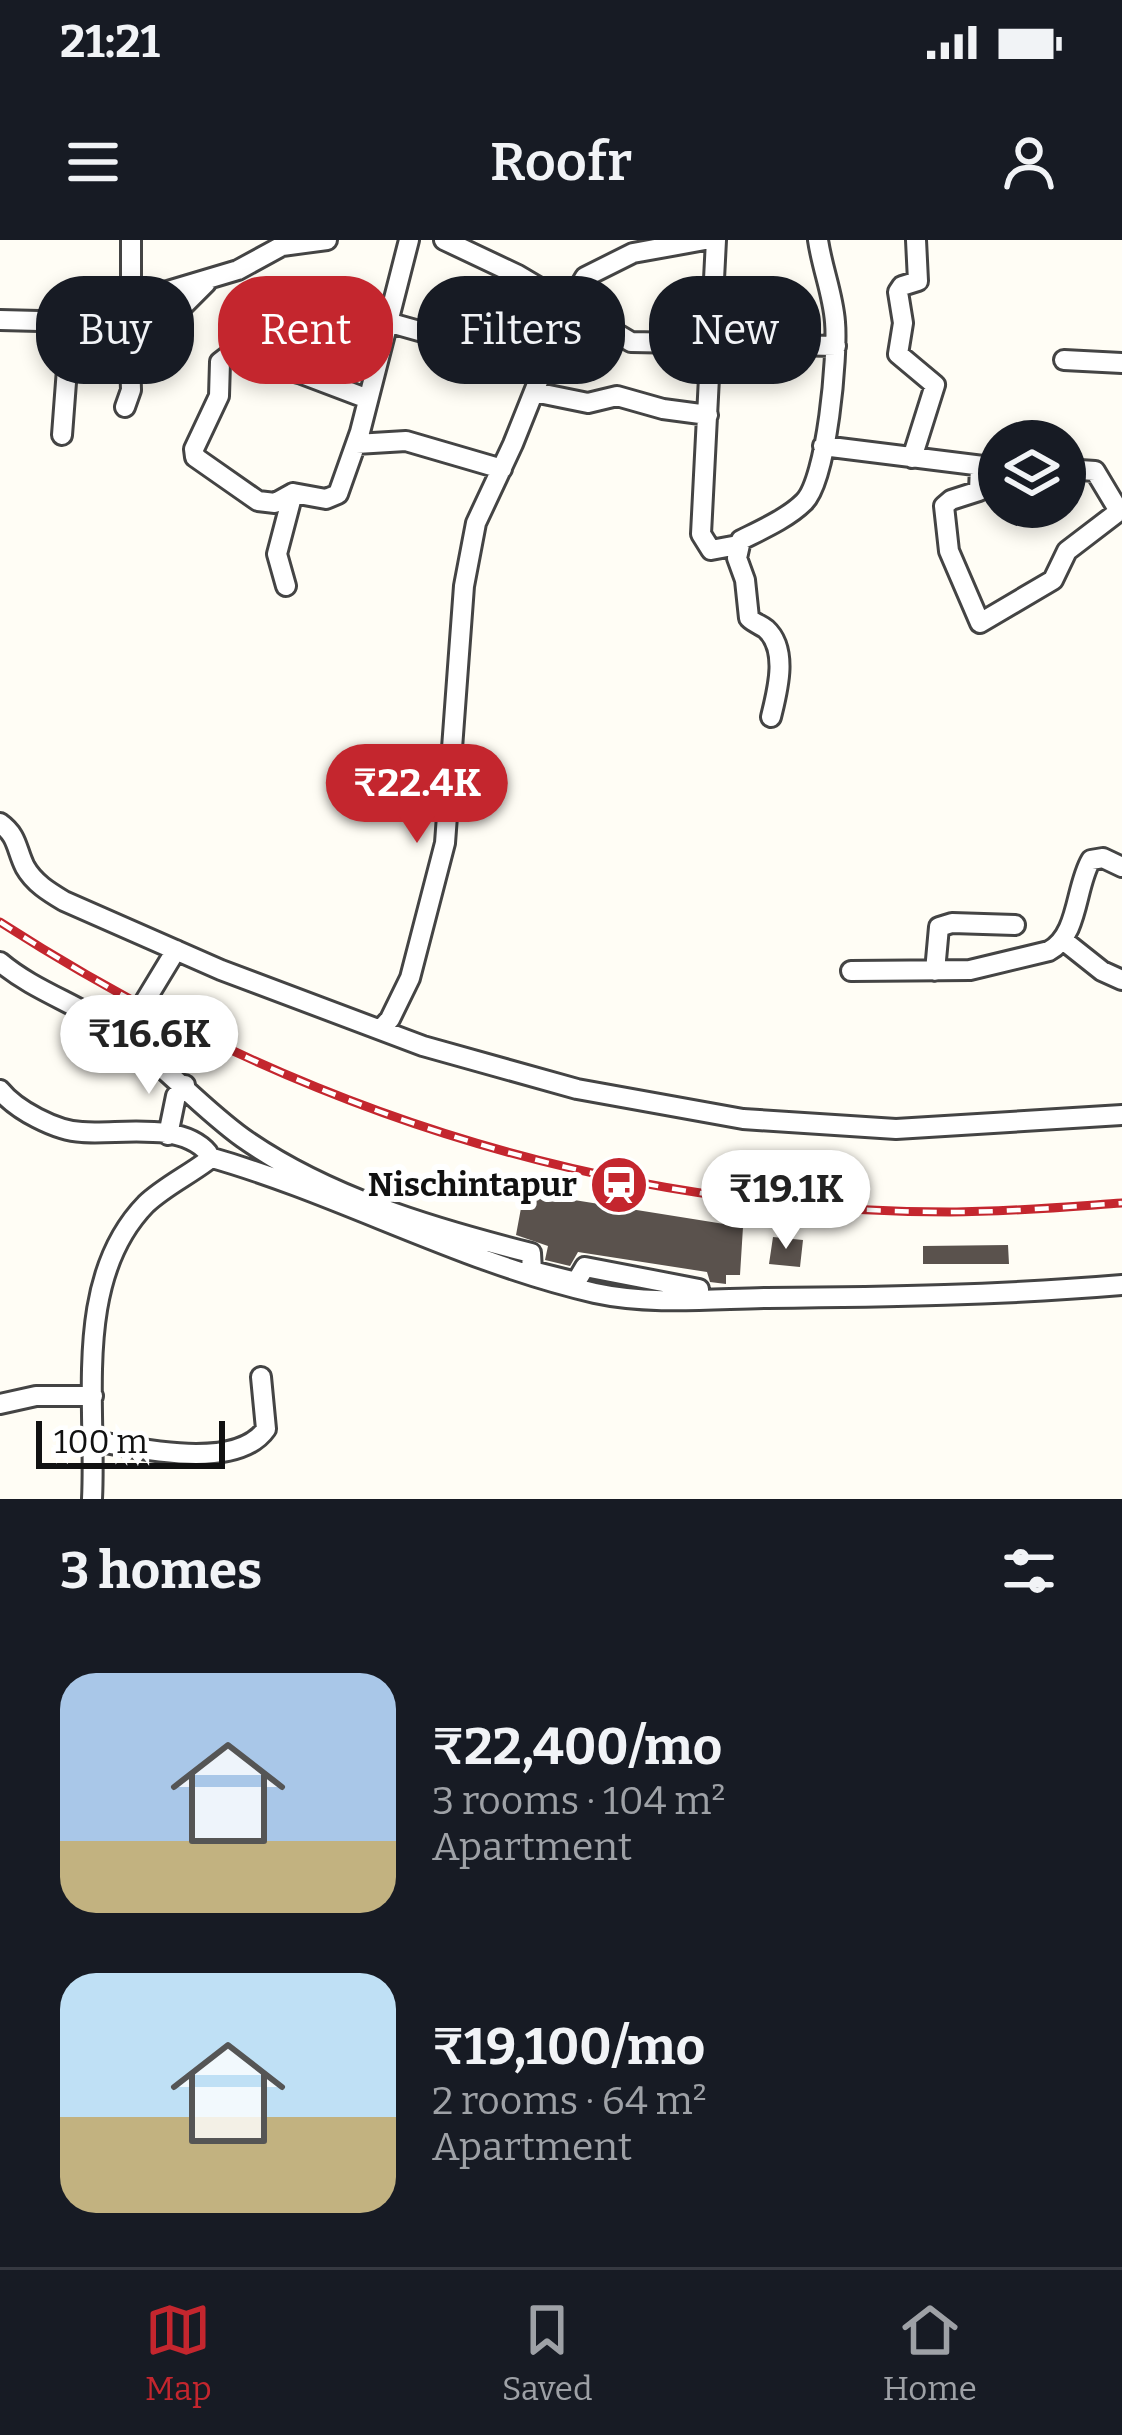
<!DOCTYPE html>
<html lang="en">
<head>
<meta charset="utf-8">
<style>
  body { margin:0; font-family:Bitter,serif; background:#20242c; color:#f1f3f6; height:100vh; display:flex; flex-direction:column; font-size:45px; white-space:nowrap }
  * { box-sizing:border-box; margin:0 }
  p { font-size:39px; color:#9ea1a6 }
  .icon { flex:none; width:66px; height:66px; fill:none; stroke:currentColor; stroke-width:2; stroke-linecap:round; stroke-linejoin:round }
  .map { position:relative; height:1259px; overflow:hidden }
  .sheet { display:flex; flex-direction:column; background:#171b24; flex:1 }
  .sheet>* { flex:none }
  .banner { position:absolute; left:36px; top:36px; width:1050px; height:108px; display:flex; gap:24px }
  .controls { position:absolute; left:978px; top:180px; display:grid; gap:24px }
  .controls a { display:grid; place-items:center; width:108px; height:108px; border-radius:50%; background:#171b24; box-shadow:0 6px 18px #0003; font-size:60px }
  .scale { position:absolute; left:36px; bottom:30px; width:189px; box-sizing:border-box; padding-left:12px; border:6px solid #111; border-top:0; font-size:33px; line-height:42px; white-space:nowrap; color:#111; -webkit-text-stroke:9px #fff; paint-order:stroke }
  .price { position:absolute; translate:-50% -102px; padding:0 27px; border-radius:42px; background:#fff; color:#222; font-size:39px; line-height:78px; filter:drop-shadow(0 3px 6px #0008) }
  .price::after { content:''; position:absolute; left:50%; top:72px; width:36px; height:27px; margin-left:-18px; background:inherit; clip-path:polygon(0 0,100% 0,50% 100%) }
  .price.active { background:#c4262e; color:#fff }
  ul { padding:0; list-style:none }
  li { display:flex; align-items:center; gap:36px; height:300px; padding:0 60px }
  li span { display:grid; place-items:center; flex:none; width:336px; height:240px; border-radius:36px; color:#555 }
  li>.icon { margin-inline-start:auto }
  span .icon { width:144px; height:144px; fill:#fffc; stroke-width:1 }
  li b { font-size:51px }
  h2 { display:flex; justify-content:space-between; align-items:center; height:144px; padding:0 60px; font-size:51px }
  .pill { padding:0 42px; border-radius:48px; background:#171b24; box-shadow:0 6px 18px #0003; font-size:42px; line-height:108px }
  .pill.active { background:#c4262e; color:#fff }
  .status { display:flex; justify-content:space-between; align-items:center; height:84px; padding:0 60px; background:#171b24; direction:ltr }
  .status svg { height:33px; fill:currentColor }
  header { display:flex; justify-content:space-between; align-items:center; height:156px; padding:0 60px; background:#171b24; font-size:54px; font-weight:600 }
  .dock { display:flex; justify-content:space-around; align-items:center; height:168px; border-top:3px solid #363941; background:#171b24; font-size:33px; color:#9ea1a6 }
  .dock a { display:grid; justify-items:center; gap:6px }
  .dock .active { color:#c4262e }
  .map>svg:first-child { display:block }
</style>
</head>
<body>
<div class="status"><b>21:21</b><svg viewBox="0 0 49 12"><path d="M0 12V9h3v3zM5 12V6h3v6zM10 12V3h3v9zM15 12V0h3v12zM26 1h20v11H26zM47 4h2v5h-2z"/></svg></div>
<header><svg class="icon" aria-label="menu" viewBox="0 0 24 24"><path d="M4 6h16M4 12h16M4 18h16"/></svg>Roofr<svg class="icon" aria-label="person" viewBox="0 0 24 24"><circle cx="12" cy="8" r="4"/><path d="M4 21q1-7 8-7t8 7"/></svg></header>
<div class="map">
<svg width="1122" height="1259" viewBox="0 0 1122 1259">
  <rect width="100%" height="100%" fill="#fffdf5"/>
  <path fill="#5a524d" d="M524,952L743,987L740,1035H726V1044L710,1042L707,1032L578,1012L570,1026L545,1020L548,1006L516,995Z
    M773,997L803,1000L800,1027L769,1024Z
    M1008,1005L1009,1024H923V1006Z"/>
  <g fill="none" stroke-linecap="round" stroke-linejoin="round">
    <g stroke="#444" stroke-width="24">
      <path id="minor" d="M131,0V62
        M444,0L518,35L631,102L836,106
        M716,0L701,294L711,310L738,305
        M0,80L78,82L104,70L238,30L282,6L327,0
        M387,82L544,126
        M1064,120L1122,123
        M534,152L588,163L617,156L663,169L708,175
        M368,159L302,134L229,115L220,122L219,156L194,209L195,217L258,261L275,263L293,253L326,259L338,254L360,192L409,0
        M125,167L131,150L130,119L206,43
        M62,195L67,129L76,117L69,83
        M356,204L406,201L502,229
        M823,206L999,228
        M912,218L935,145L898,114L903,83L898,52L902,46L918,41L916,0
        M980,226L979,251L951,260L944,266L949,311L980,383L1053,340L1067,311L1122,269
        M1065,229L1095,231L1119,271
        M286,346L277,314L293,253
        M771,477C777,452 789,410 766,389C761,385 754,383 749,378L745,340L737,318L741,300C761,290 788,278 804,262C827,240 838,115 835,82C833,54 822,28 818,0
        M0,583C18,596 16,609 25,627C34,643 49,652 64,661L221,730L423,806L577,849L743,879L896,889L1122,875
        M1063,700L1102,731L1122,740
        M0,722C33,750 75,763 110,787C159,819 196,864 243,898C327,957 432,988 531,1013L532,1031L576,1042L585,1027L699,1049
        M851,731L970,730L1049,711C1079,695 1075,647 1091,620L1103,618L1122,627
        M935,731L939,687L952,683L1015,685
        M381,789L390,779L410,738L445,603L464,346L476,283L513,204L569,64L585,37L633,13L705,0
        M132,803L136,776L176,710
        M0,850C16,870 56,891 82,892C118,895 181,881 208,913L207,921C187,936 164,947 146,964C72,1040 97,1164 92,1259
        M168,895L176,856L185,845
        M209,917C340,954 460,1022 595,1053C650,1065 710,1059 767,1058C886,1057 1004,1055 1122,1045
        M0,1164L36,1156H93
        M94,1201C137,1208 236,1232 266,1189L261,1137"/>
    </g>
    <use href="#minor" stroke="#fff" stroke-width="18"/>
    <g stroke="#c4262e" stroke-width="9">
      <path id="rail" d="M0,682C289,868 604,971 950,972C1007,972 1065,967 1122,963"/>
    </g>
    <use href="#rail" stroke="#fff" stroke-width="4.5" stroke-dasharray="14" stroke-linecap="butt"/>
  </g>
  <defs>
    <g id="station-disc" transform="scale(3)"><circle r="9.5" fill="#c4262e" stroke="#fff"/><path d="M-3-6H3Q5-6 5-4V2Q5 4 3 4L4.5 6H3L1.5 4h-3L-3 6H-4.5L-3 4Q-5 4-5 2V-4Q-5-6-3-6ZM-3.5-4v3h7v-3ZM-3.5 1v1.5H-2V1ZM2 1v1.5H3.5V1Z" fill="#fff"/></g>
  </defs>
  <g fill-rule="evenodd">
    <use href="#station-disc" x="619" y="945"/>
  </g>
  <g text-anchor="middle" dominant-baseline="central" stroke-width="12" stroke-linejoin="round" paint-order="stroke">
    <g font-size="33" font-weight="bold" fill="#111" stroke="#fff" text-anchor="end">
      <text x="577" y="945">Nischintapur</text>
    </g>
  </g>
</svg>
<div class="controls">
<a><svg class="icon" aria-label="layers" viewBox="0 0 24 24"><path d="M12 4l9 5-9 5-9-5zM3 14l9 5 9-5"/></svg></a>
</div>
<div class="scale">100 m</div>
<b class="price active" style="left:417px;top:606px">₹22.4K</b>
<b class="price" style="left:149px;top:857px">₹16.6K</b>
<b class="price" style="left:786px;top:1012px">₹19.1K</b>
<div class="banner">
<a class="pill">Buy</a>
<a class="pill active">Rent</a>
<a class="pill">Filters</a>
<a class="pill">New</a>
</div>
</div>
<section class="sheet">
<h2>3 homes<svg class="icon" aria-label="filters" viewBox="0 0 24 24"><path d="M4 7h16M4 17h16"/><circle cx="9" cy="7" r="2"/><circle cx="15" cy="17" r="2"/></svg></h2>
<ul>
<li><span style="background:linear-gradient(#a9c7e8 70%,#c2b280 0)"><svg class="icon" aria-label="home" viewBox="0 0 24 24"><path d="M3 11l9-7 9 7M6 9v11h12V9"/></svg></span><div><b>₹22,400/mo</b><p>3 rooms · 104 m²</p><p>Apartment</p></div></li>
<li><span style="background:linear-gradient(#bfe0f5 60%,#c2b280 0)"><svg class="icon" aria-label="home" viewBox="0 0 24 24"><path d="M3 11l9-7 9 7M6 9v11h12V9"/></svg></span><div><b>₹19,100/mo</b><p>2 rooms · 64 m²</p><p>Apartment</p></div></li>
</ul>
</section>
<nav class="dock">
<a class="active"><svg class="icon" aria-label="map" viewBox="0 0 24 24"><path d="M3 6l6-2 6 2 6-2v14l-6 2-6-2-6 2zM9 4v14M15 6v14"/></svg>Map</a>
<a><svg class="icon" aria-label="saved" viewBox="0 0 24 24"><path d="M7 4h10v16l-5-4-5 4z"/></svg>Saved</a>
<a><svg class="icon" aria-label="home" viewBox="0 0 24 24"><path d="M3 11l9-7 9 7M6 9v11h12V9"/></svg>Home</a>
</nav>
</body>
</html>
